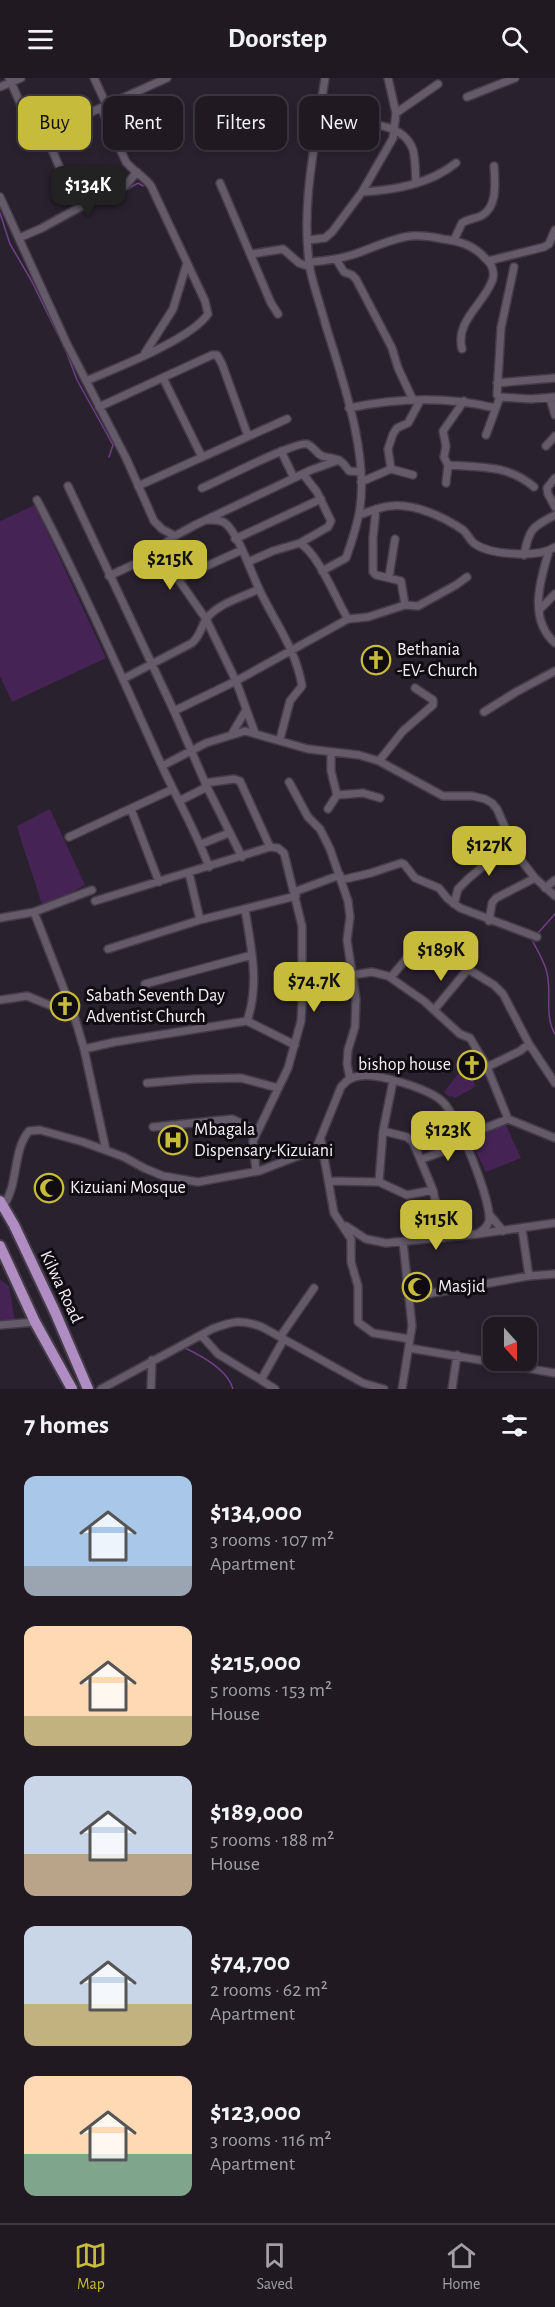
<!DOCTYPE html>
<html lang="en">
<head>
<meta charset="utf-8">
<style>
  body { margin:0; font-family:"Alegreya Sans",sans-serif; background:#28222a; color:#f1f3f6; height:100vh; display:flex; flex-direction:column; font-size:22px; white-space:nowrap }
  * { box-sizing:border-box; margin:0 }
  p { font-size:20px; color:#a2a0a5 }
  .icon { flex:none; width:33px; height:33px; fill:none; stroke:currentColor; stroke-width:2; stroke-linecap:round; stroke-linejoin:round }
  .map { position:relative; height:1311px; overflow:hidden }
  .panel { display:flex; flex-direction:column; background:#201922; flex:1 }
  .panel>* { flex:none }
  .hud { position:absolute; left:18px; top:18px; width:519px; height:54px; display:flex; gap:12px }
  .needle { width:39px; rotate:159deg }
  .fabs { position:absolute; left:483px; top:1239px; display:grid; gap:12px }
  .fabs a { display:grid; place-items:center; width:54px; height:54px; border-radius:12px; background:#201922; box-shadow:0 3px 9px #0003,0 0 0 2px #3d3840; font-size:30px }
  .price { position:absolute; translate:-50% -51px; padding:0 14px; border-radius:12px; background:#c7bb3b; color:#111; font-size:20px; line-height:39px; filter:drop-shadow(0 2px 3px #0008) }
  .price::after { content:''; position:absolute; left:50%; top:36px; width:18px; height:14px; margin-left:-9px; background:inherit; clip-path:polygon(0 0,100% 0,50% 100%) }
  .price.on { background:#222; color:#fff }
  ul { padding:0; list-style:none }
  li { display:flex; align-items:center; gap:18px; height:150px; padding:0 24px }
  li span { display:grid; place-items:center; flex:none; width:168px; height:120px; border-radius:12px; color:#555 }
  li>.icon { margin-inline-start:auto }
  span .icon { width:72px; height:72px; fill:#fffc; stroke-width:1 }
  li b { font-size:26px }
  h2 { display:flex; justify-content:space-between; align-items:center; height:72px; padding:0 24px; font-size:26px }
  .pill { padding:0 21px; border-radius:12px; background:#201922; box-shadow:0 3px 9px #0003,0 0 0 2px #3d3840; font-size:21px; line-height:54px }
  .pill.on { background:#c7bb3b; color:#111 }
  header { display:flex; justify-content:space-between; align-items:center; height:78px; padding:0 24px; background:#201922; font-size:27px; font-weight:700 }
  .menu { display:flex; justify-content:space-around; align-items:center; height:84px; border-top:2px solid #3d3840; background:#201922; font-size:16px; color:#a2a0a5 }
  .menu a { display:grid; justify-items:center; gap:3px }
  .menu .on { color:#c7bb3b }
  .map>svg:first-child { display:block }
</style>
</head>
<body>
<header><svg class="icon" aria-label="menu" viewBox="0 0 24 24"><path d="M4 6h16M4 12h16M4 18h16"/></svg>Doorstep<svg class="icon" aria-label="search" viewBox="0 0 24 24"><circle cx="10" cy="10" r="6"/><path d="M15 15l6 6"/></svg></header>
<div class="map">
<svg width="555" height="1311" viewBox="0 0 555 1311">
  <rect width="100%" height="100%" fill="#2a212e"/>
  <path fill="#452455" d="M35,427L106,580L12,624L0,598V443Z
    M50,731L85,807L48,827L41,824C34,798 24,774 17,748Z
    M462,991L474,1003L475,1009L455,1020L452,1018L450,1019L444,1014Z
    M504,1043L521,1080L486,1094L467,1056Z
    M0,1202L9,1208L15,1243L0,1244Z"/>
  <g fill="none" stroke-linecap="round" stroke-linejoin="round">
    <path stroke="#6f3f86" stroke-width="1.5" d="M108,119L119,116L138,105L143,108
      M0,135L10,166L31,202L66,273L77,302L113,367L109,379
      M538,855L555,836
      M533,864C538,873 545,885 547,895C552,915 544,938 555,956
      M185,1270C202,1278 228,1292 233,1311"/>
    <g stroke="#443d48" stroke-width="10">
      <path id="minor" d="M9,0C16,14 29,53 45,55L167,0
        M94,0L107,28
        M0,9L21,0
        M467,19L515,0
        M396,35L438,6
        M317,46C346,47 401,37 413,72C416,83 415,94 416,105
        M45,55L61,93L83,127
        M220,105L271,225L278,236
        M362,114C395,112 430,106 456,85
        M0,119L67,266L126,380L154,443L162,451L175,458
        M19,160L42,150L91,123L125,108L137,94
        M308,162L325,160L332,154L362,114L393,60L396,35L388,0
        M454,162L462,145C468,141 474,141 481,138C498,129 495,105 494,88
        M252,176L283,171L299,185L310,189
        M336,181L344,194L352,197L356,201L392,270L398,290L413,322
        M488,183L544,169L549,166L555,152
        M310,184C325,183 340,181 355,176C373,170 392,160 411,158C422,157 433,159 443,161C459,163 473,167 484,179C491,185 496,194 492,203C483,227 455,243 462,271
        M514,189L501,250L497,317L500,319L531,321L555,319
        M145,275L173,231L187,185
        M163,300L202,379
        M86,303C116,290 190,262 208,236L205,223L151,108C144,98 134,94 126,84L101,30
        M497,305L555,300
        M550,320L555,337
        M99,329L212,277H217L222,286L248,358
        M349,330C398,320 446,318 495,330
        M486,357L500,319
        M546,368L555,358
        M281,373L294,400
        M448,387C480,389 509,387 534,409
        M391,391L388,371L393,356L397,350L408,345L420,323
        M555,400L547,410L548,416L555,429
        M361,404L391,391L413,397
        M446,405L448,387L444,379L446,368L443,353L464,323
        M68,408L174,633L207,709L242,779
        M138,408L287,341
        M202,410C219,403 295,363 307,366C313,368 316,375 322,378C336,382 339,378 349,393L361,394
        M37,422C82,508 121,597 161,686C177,721 196,753 209,789
        M376,431L373,460V494L376,497L401,503L405,527
        M359,437C369,434 379,429 390,428C414,425 444,439 463,452C468,456 470,463 475,466C491,477 539,480 555,469
        M207,442C213,442 219,441 225,445C238,455 251,494 259,511C274,543 296,571 302,608L290,623L280,661
        M235,461L321,421
        M300,465L328,449L331,443L317,414L303,396
        M164,467L178,501L206,541L236,603L255,655
        M549,473C540,502 528,541 555,565
        M524,477C529,451 532,449 555,437
        M248,484L273,473L300,465C320,478 335,520 348,541
        M322,493L346,480C351,466 356,450 359,436C370,379 343,303 326,248C321,229 314,210 310,191C300,127 316,63 325,0
        M109,498L141,483L175,458L195,447L311,392L339,382
        M389,499L395,461
        M178,501L242,472
        M539,532L555,516
        M123,601L192,565C201,557 201,548 207,540C219,525 243,519 259,511
        M174,633L236,603L348,541L368,539L405,527L418,528L456,507L467,499
        M484,634L516,614L555,593
        M233,654L246,632
        M331,674V693L337,717L363,715L380,720
        M379,683L403,653L433,627V622L415,610
        M162,688L206,665L245,653L308,671L359,677L379,683L443,718H472L485,721L492,725L497,731L517,777L535,800L555,818
        M289,704L308,739L320,751L330,771L348,823L350,839L347,862L356,921L355,949L348,972L347,986L350,1001
        M205,705L234,701L240,703L270,769
        M179,723L207,709
        M131,731L159,804
        M328,731L337,717
        M69,759L173,711
        M201,766L229,755
        M189,795L200,842
        M341,802L371,795L401,785L404,786L415,800L439,810L447,820L460,830L537,859
        M545,810L555,802
        M294,814L340,797
        M95,823L270,769L278,770L284,775L302,848V926L301,943L288,990L253,1063L256,1093
        M454,826L458,811L469,800L511,765
        M245,831C251,869 260,906 247,943
        M34,834L74,937L84,971L106,1072
        M0,840L34,834L92,812
        M489,843L492,825L496,820L535,800
        M108,871L200,842L296,818
        M352,897L372,894L388,898L424,923L460,956L470,960L487,989L508,1041
        M391,899L417,868L427,866L494,907L503,916L529,966L555,1005
        M145,906L252,877
        M0,922L27,918L74,937
        M434,932L468,891
        M84,971L115,964L247,943L295,967
        M487,989L520,973L529,966
        M147,1005L194,1001L241,1000L278,1010
        M153,1049L232,1041L256,1052
        M383,1053L407,1059L413,1064L433,1112L443,1160
        M462,1059L508,1041L555,1060
        M321,1062L334,1135L351,1161V1184L358,1208V1244L373,1255L410,1261
        M422,1081L441,1074L463,1061
        M329,1103L379,1104L407,1117L433,1112
        M379,1104L383,1053L393,1003
        M3,1128C19,1107 12,1073 29,1053L40,1052L83,1064L124,1079L144,1090L163,1098L198,1104L259,1093L316,1071L341,1009C347,1002 351,999 360,998C378,995 430,1011 443,1024C457,1038 492,1123 489,1143C487,1150 482,1153 477,1156
        M489,1136L503,1153
        M346,1148L366,1161L386,1165L477,1156L555,1145
        M522,1151L529,1198
        M410,1219L529,1198L555,1196
        M0,1247L35,1244
        M201,1257L218,1276L261,1302
        M280,1259L314,1210
        M409,1270L555,1295
        M101,1311L212,1251C233,1243 241,1241 262,1249L363,1305L384,1311
        M151,1311L152,1282
        M275,1311L261,1302L284,1261
        M402,1311L412,1248L403,1164
        M452,1311L457,1277"/>
    </g>
    <g stroke="#443d48" stroke-width="14">
      <path id="trunk" d="M0,1123L14,1147L55,1234L88,1311
        M0,1168L35,1244L72,1311"/>
    </g>
    <use href="#minor" stroke="#645a6a" stroke-width="7"/>
    <use href="#trunk" stroke="#af8cc1" stroke-width="10"/>
  </g>
  <defs>
    <g id="church-ring" transform="scale(1.5)"><circle r="9.5" fill="#100c12" stroke="#c7bb3b" stroke-width="1.5"/><path d="M-1.2-6h2.4v3.5h3.3v2.4h-3.3V6h-2.4V-.1h-3.3v-2.4h3.3Z" fill="#c7bb3b"/></g>
    <g id="hospital-ring" transform="scale(1.5)"><circle r="9.5" fill="#100c12" stroke="#c7bb3b" stroke-width="1.5"/><path d="M-5-5h3v3.5h4V-5h3V5h-3V1.5h-4V5h-3Z" fill="#c7bb3b"/></g>
    <g id="mosque-ring" transform="scale(1.5)"><circle r="9.5" fill="#100c12" stroke="#c7bb3b" stroke-width="1.5"/><path d="M3.5-4.9A6 6 0 1 0 3.5 4.9A5 5 0 1 1 3.5-4.9Z" fill="#c7bb3b"/></g>
  </defs>
  <g fill-rule="evenodd">
    <use href="#church-ring" x="376" y="582"/>
    <use href="#church-ring" x="65" y="928"/>
    <use href="#church-ring" x="472" y="987"/>
    <use href="#hospital-ring" x="173" y="1062"/>
    <use href="#mosque-ring" x="49" y="1110"/>
    <use href="#mosque-ring" x="417" y="1209"/>
  </g>
  <g text-anchor="middle" dominant-baseline="central" stroke-width="6" stroke-linejoin="round" paint-order="stroke">
    <g font-size="18" fill="#f6f0f9" stroke="#100c12" text-anchor="start">
      <text x="397" y="572">Bethania<tspan x="397" dy="21">-EV- Church</tspan></text>
      <text x="86" y="918">Sabath Seventh Day<tspan x="86" dy="21">Adventist Church</tspan></text>
      <text x="451" y="987" text-anchor="end">bishop house</text>
      <text x="194" y="1052">Mbagala<tspan x="194" dy="21">Dispensary-Kizuiani</tspan></text>
      <text x="70" y="1110">Kizuiani Mosque</text>
      <text x="438" y="1209">Masjid</text>
    </g>
    <g font-size="18" fill="#f6f0f9" stroke="#100c12">
      <text transform="translate(61 1209) rotate(65)">Kilwa Road</text>
    </g>
  </g>
</svg>
<div class="fabs">
<a><svg class="needle" viewBox="-14 -14 28 28"><path d="M0-13l5 13h-10z" fill="#e53935"/><path d="M0 13l5-13h-10z" fill="#a2a0a5"/></svg></a>
</div>
<b class="price on" style="left:88px;top:139px">$134K</b>
<b class="price" style="left:170px;top:513px">$215K</b>
<b class="price" style="left:489px;top:799px">$127K</b>
<b class="price" style="left:441px;top:904px">$189K</b>
<b class="price" style="left:314px;top:935px">$74.7K</b>
<b class="price" style="left:448px;top:1084px">$123K</b>
<b class="price" style="left:436px;top:1173px">$115K</b>
<div class="hud">
<a class="pill on">Buy</a>
<a class="pill">Rent</a>
<a class="pill">Filters</a>
<a class="pill">New</a>
</div>
</div>
<section class="panel">
<h2>7 homes<svg class="icon" aria-label="filters" viewBox="0 0 24 24"><path d="M4 7h16M4 17h16"/><circle cx="9" cy="7" r="2"/><circle cx="15" cy="17" r="2"/></svg></h2>
<ul>
<li><span style="background:linear-gradient(#a9c7e8 75%,#9aa5b1 0)"><svg class="icon" aria-label="home" viewBox="0 0 24 24"><path d="M3 11l9-7 9 7M6 9v11h12V9"/></svg></span><div><b>$134,000</b><p>3 rooms · 107 m²</p><p>Apartment</p></div></li>
<li><span style="background:linear-gradient(#ffd9b3 75%,#c2b280 0)"><svg class="icon" aria-label="home" viewBox="0 0 24 24"><path d="M3 11l9-7 9 7M6 9v11h12V9"/></svg></span><div><b>$215,000</b><p>5 rooms · 153 m²</p><p>House</p></div></li>
<li><span style="background:linear-gradient(#c9d6e8 65%,#b9a48a 0)"><svg class="icon" aria-label="home" viewBox="0 0 24 24"><path d="M3 11l9-7 9 7M6 9v11h12V9"/></svg></span><div><b>$189,000</b><p>5 rooms · 188 m²</p><p>House</p></div></li>
<li><span style="background:linear-gradient(#c9d6e8 65%,#c2b280 0)"><svg class="icon" aria-label="home" viewBox="0 0 24 24"><path d="M3 11l9-7 9 7M6 9v11h12V9"/></svg></span><div><b>$74,700</b><p>2 rooms · 62 m²</p><p>Apartment</p></div></li>
<li><span style="background:linear-gradient(#ffd9b3 65%,#7fa58c 0)"><svg class="icon" aria-label="home" viewBox="0 0 24 24"><path d="M3 11l9-7 9 7M6 9v11h12V9"/></svg></span><div><b>$123,000</b><p>3 rooms · 116 m²</p><p>Apartment</p></div></li>
</ul>
</section>
<nav class="menu">
<a class="on"><svg class="icon" aria-label="map" viewBox="0 0 24 24"><path d="M3 6l6-2 6 2 6-2v14l-6 2-6-2-6 2zM9 4v14M15 6v14"/></svg>Map</a>
<a><svg class="icon" aria-label="saved" viewBox="0 0 24 24"><path d="M7 4h10v16l-5-4-5 4z"/></svg>Saved</a>
<a><svg class="icon" aria-label="home" viewBox="0 0 24 24"><path d="M3 11l9-7 9 7M6 9v11h12V9"/></svg>Home</a>
</nav>
</body>
</html>
